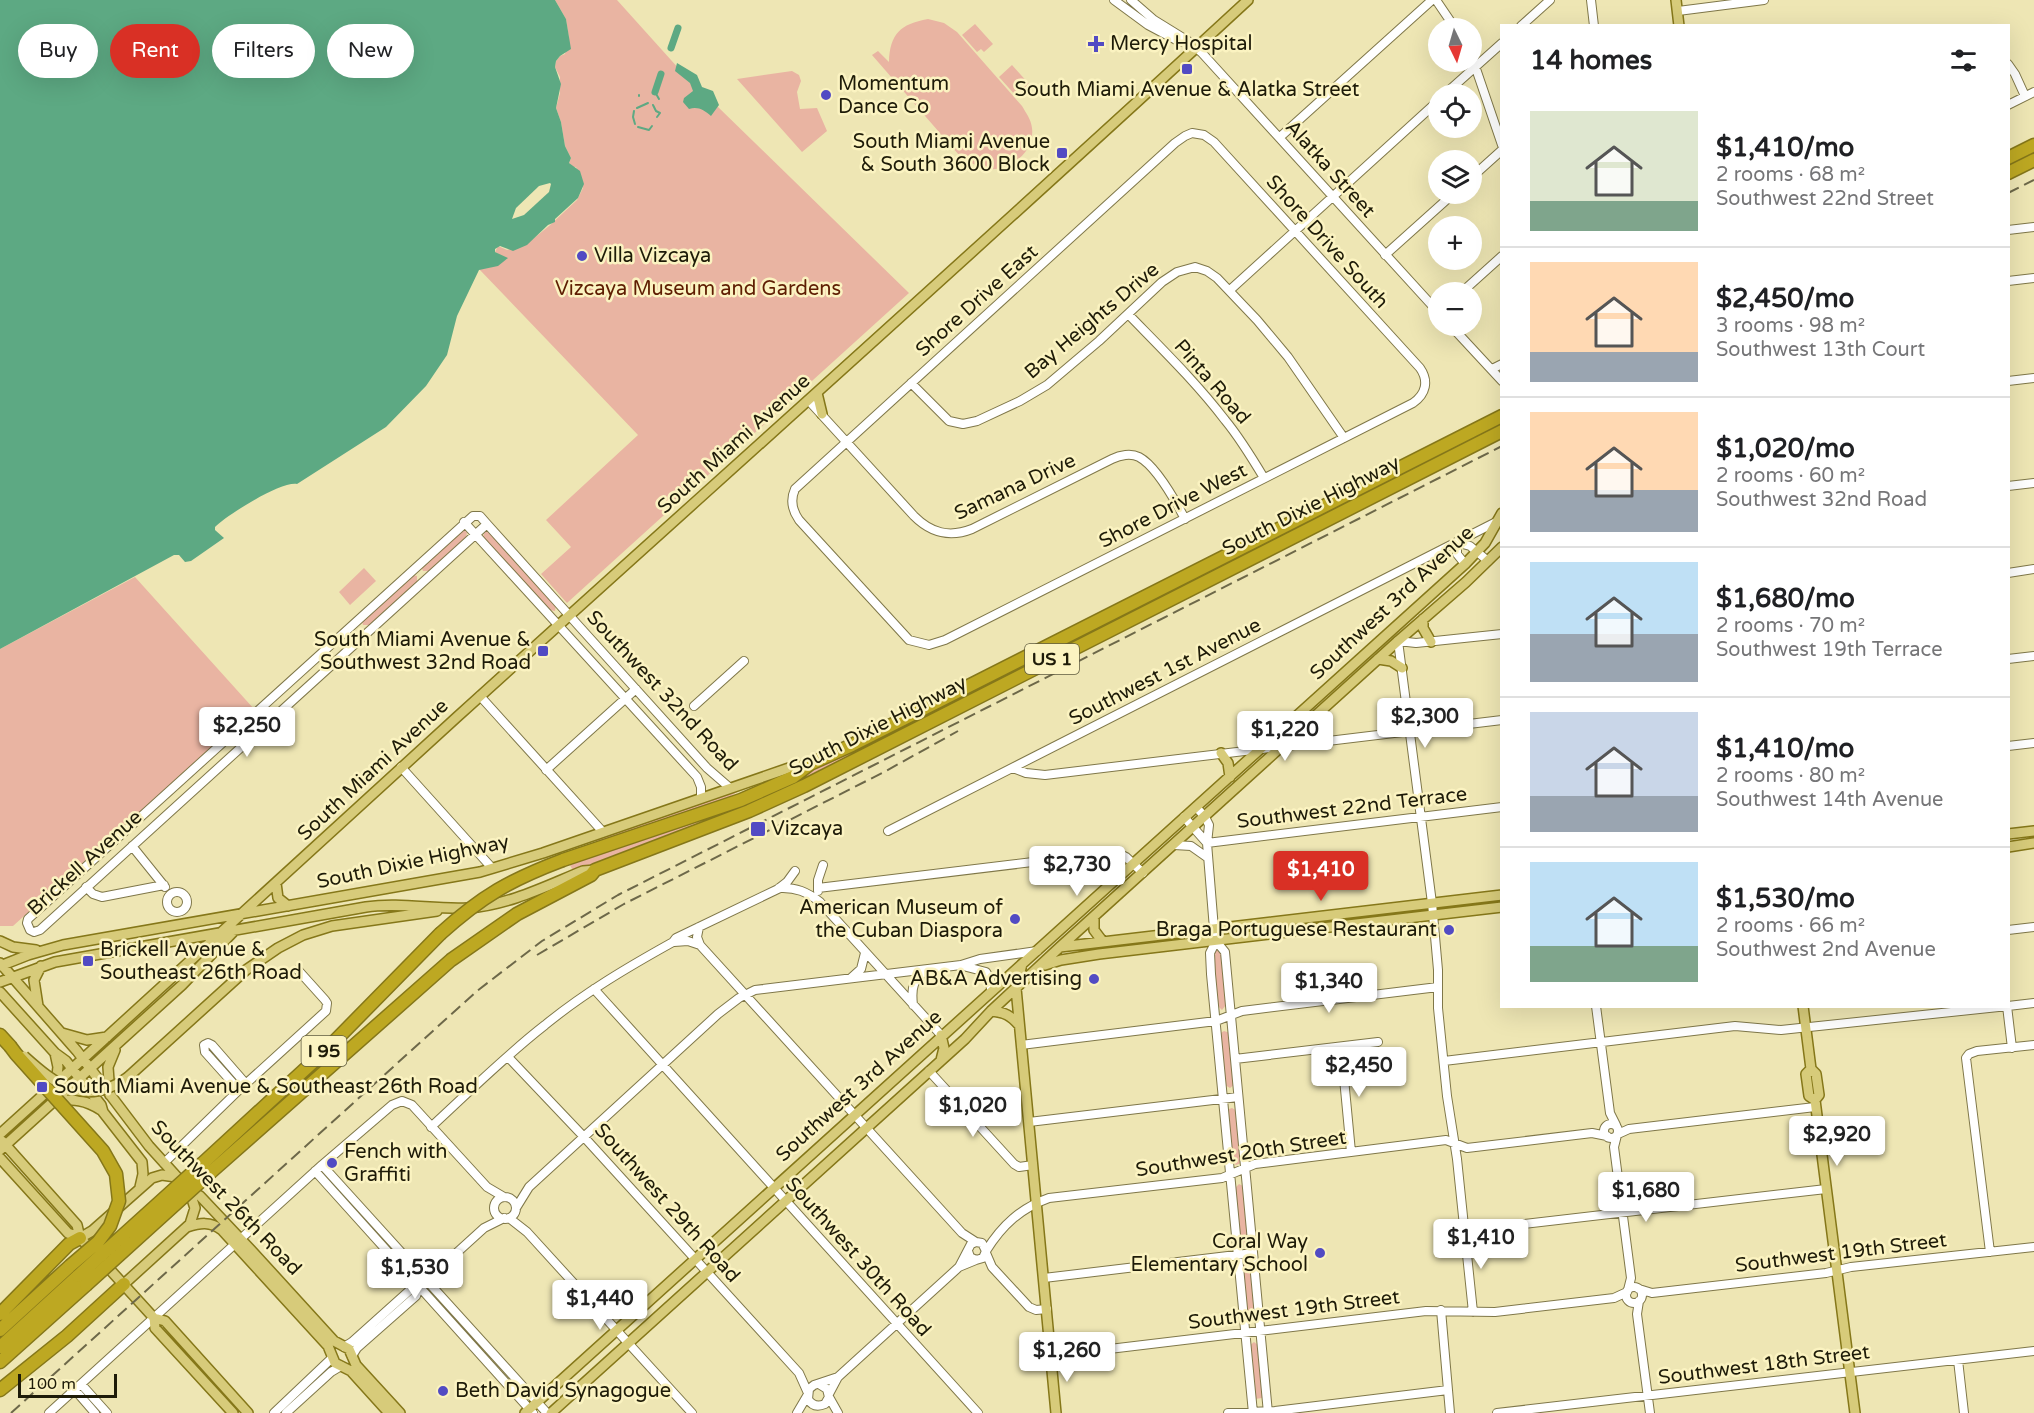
<!DOCTYPE html>
<html lang="en">
<head>
<meta charset="utf-8">
<style>
  body { margin:0; font-family:"Varela Round",sans-serif; background:#f6f6f6; color:#202124; height:100vh; display:flex; flex-direction:column; font-size:22px; white-space:nowrap }
  * { box-sizing:border-box; margin:0 }
  p { font-size:20px; color:#757577 }
  .icon { flex:none; width:33px; height:33px; fill:none; stroke:currentColor; stroke-width:2; stroke-linecap:round; stroke-linejoin:round }
  .map { position:relative; flex:1; overflow:hidden }
  .side { position:absolute; left:1500px; top:24px; width:510px; height:984px; display:flex; flex-direction:column; background:#fff; border-radius:0px; box-shadow:0 6px 24px #0002 }
  .side>* { flex:none }
  .top-card { position:absolute; left:18px; top:24px; width:570px; height:54px; display:flex; gap:12px }
  .needle { width:39px; rotate:175deg }
  .controls { position:absolute; left:1428px; top:18px; display:grid; gap:12px }
  .controls a { display:grid; place-items:center; width:54px; height:54px; border-radius:50%; background:#fff; box-shadow:0 6px 24px #0002; font-size:30px }
  .scale { position:absolute; left:18px; bottom:15px; width:99px; box-sizing:border-box; padding-left:6px; border:3px solid #1e1b08; border-top:0; font-size:16px; line-height:21px; white-space:nowrap; color:#1e1b08; -webkit-text-stroke:4px #fbf3c1; paint-order:stroke }
  .price { position:absolute; translate:-50% -51px; padding:0 14px; border-radius:6px; background:#fff; color:#222; font-size:20px; line-height:39px; filter:drop-shadow(0 2px 3px #0008) }
  .price::after { content:''; position:absolute; left:50%; top:36px; width:18px; height:14px; margin-left:-9px; background:inherit; clip-path:polygon(0 0,100% 0,50% 100%) }
  .price.on { background:#d93025; color:#fff }
  ul { padding:0; list-style:none }
  li { display:flex; align-items:center; gap:18px; height:150px; padding:0 30px }
  li+li { border-top:2px solid #e0e0e0 }
  li span { display:grid; place-items:center; flex:none; width:168px; height:120px; border-radius:0px; color:#555 }
  li>.icon { margin-inline-start:auto }
  span .icon { width:72px; height:72px; fill:#fffc; stroke-width:1 }
  li b { font-size:26px }
  h2 { display:flex; justify-content:space-between; align-items:center; height:72px; padding:0 30px; font-size:26px }
  .pill { padding:0 21px; border-radius:27px; background:#fff; box-shadow:0 6px 24px #0002; font-size:21px; line-height:54px }
  .pill.on { background:#d93025; color:#fff }
  .map>svg:first-child { display:block }
</style>
</head>
<body>
<div class="map">
<svg width="2034" height="1413" viewBox="0 0 2034 1413">
  <rect width="100%" height="100%" fill="#eee6b4"/>
  <path fill="#e9b4a2" d="M555,0H617L680,70L909,293L567,603L541,574L571,547L546,520L638,435L479,269L491,267L507,259L495,252L498,246L507,250L528,243L549,226L577,200L583,188L576,167H572L569,163L571,158L565,146L561,122L556,108L560,93V77L555,67L556,61L560,56L565,54L569,38L566,19Z
    M928,19L944,23L957,32L1022,106C1026,113 1031,119 1032,128C1035,151 1011,171 989,169C978,168 968,161 959,155L872,55L878,51L889,62C890,34 900,24 928,19Z
    M975,24L993,44L984,52L981,49L977,52L962,35Z
    M1012,65L1030,85L1017,97L999,77Z
    M792,71L799,75L801,81L797,92L800,109L817,108L827,131L802,152L737,79Z
    M1501,421V426L774,794L573,871L570,865L783,786Z
    M463,530L467,532L466,538L430,571H423L421,566Z
    M485,531H489L556,605L555,611L550,610L483,537Z
    M364,568L376,581L350,605L339,592Z
    M413,575L417,576V583L370,625H363L362,621Z
    M135,577L254,709L13,926H0V649Z
    M736,791H739L729,797L597,842L595,839Z
    M1217,947L1221,951L1226,1005L1222,1010L1217,1005L1214,952Z
    M1224,1031L1230,1033L1235,1084L1230,1088L1225,1085L1219,1034Z
    M1232,1108L1237,1111L1241,1159V1163L1236,1165L1233,1163L1228,1113L1229,1109Z
    M1239,1184L1243,1186L1249,1243L1245,1248L1240,1244L1234,1189Z
    M1246,1262L1252,1266L1256,1316L1251,1322L1248,1321L1242,1267Z
    M1254,1342L1259,1346L1263,1394L1262,1398L1255,1399L1249,1346Z"/>
  <path fill="#5da983" d="M0,0H555L566,19L571,49L560,56L556,61L555,67L561,84L556,108L561,122L565,146L571,158L569,163L580,171L584,184L578,198L555,219V222L548,225L527,245L513,251L500,246L495,249V252L508,258L498,266L479,270L457,316L447,355L426,386L386,427L297,484C281,481 227,515 215,527V530L224,538L191,561L185,562L179,555H174L0,649Z
    M677,63L697,75L702,87L713,91L719,105L711,116C704,110 698,106 689,109L683,102L684,98L693,91L690,83L675,71Z"/>
  <path fill="#eee6b4" d="M550,183L551,184L549,192L524,215L512,219L516,208L539,186Z"/>
  <g fill="none" stroke-linecap="round" stroke-linejoin="round">
    <path stroke="#5da983" stroke-width="2" d="M655,92L659,99
      M639,95V96
      M653,105L656,111L660,113L657,117
      M637,108L648,103
      M634,111L633,117L635,124
      M638,127L649,130L652,126"/>
    <path stroke="#5da983" stroke-width="7" d="M671,48L678,28
      M655,92L661,74"/>
    <g stroke="#7f7749" stroke-width="10">
      <path id="minor" d="M1114,0L1148,25L1180,42
        M1131,0L1154,20L1188,41L1202,53L1438,312
        M1436,0L1455,28
        M1591,0L1594,26
        M1678,11L1764,0
        M1521,26L1550,0
        M1472,57L1502,145
        M2008,64L2015,74L2025,96
        M1445,94L1502,43
        M2008,105L2034,92
        M1192,133L1204,135L1214,142L1420,368C1429,381 1426,394 1413,403L945,640L929,645L909,640L799,520C792,510 790,500 795,489L1175,143L1185,136Z
        M1280,137L1432,0
        M1472,177L1502,150
        M2008,230L2034,227
        M1385,255L1453,194
        M2008,281L2034,278
        M1230,290L1438,101
        M1462,292L1502,256
        M1128,314C1161,348 1196,382 1225,420C1240,438 1252,458 1264,478
        M1451,326L1502,381
        M1492,369L1502,364
        M2008,381L2034,378
        M911,383L949,421L963,424L977,421L1020,401L1047,385L1099,341L1162,282L1177,272L1195,267L1207,271L1217,278L1257,320L1288,357L1344,438
        M809,401L914,516C931,533 949,538 972,529L1112,459C1120,455 1131,453 1139,457C1156,466 1176,502 1185,519
        M2008,486L2034,483
        M464,522L697,777L701,787V798
        M487,524L40,930L34,932L30,930L27,923L28,919L473,516H480L487,524L577,624L707,768L730,788
        M1457,543V554L1465,564
        M1459,543L1470,546L1488,561
        M2008,573L2034,569
        M2008,659L2034,656
        M480,696L603,832
        M694,706L744,661
        M2008,746L2034,743
        M401,767L492,868
        M1013,768L1026,773L1045,775L1502,720
        M546,770L636,689
        M1196,807L1205,817L1209,825L1207,843L1214,929L1216,941L1225,952L1268,1413
        M1184,817L1207,843
        M888,831L1498,521
        M1207,843L1502,807
        M1174,845L1191,846L1208,858
        M132,846L165,887
        M1108,853L1115,860L1120,875
        M86,887L93,894L102,897L164,885
        M779,888C796,887 807,892 820,902L941,1035
        M818,888L1116,852L1126,857L1143,873
        M818,891V880L823,865
        M167 902a10 10 0 1 1 20 0a10 10 0 1 1-20 0Z
        M699,927L697,937L700,945L962,1233L976,1242
        M2008,930L2034,927
        M1216,941L1210,953L1211,974L1253,1413
        M674,942L688,941L700,945
        M963,966L986,972L990,979L991,990
        M851,978L861,969L865,953
        M594,989L978,1413
        M913,1005C911,987 913,980 927,970
        M1596,1006L1610,1113L1616,1125
        M2007,1006L2012,1048
        M2008,1006L2034,1003
        M1021,1045L1216,1021L1242,1011L1438,987
        M1341,1047L1351,1152
        M508,1057L584,1137L799,1373L808,1393
        M1235,1059L1378,1042
        M1444,1061L1735,1026L1781,1030L2008,1006
        M929,1071L1014,1164L1019,1167L1033,1165
        M239,1090L205,1052L204,1045L208,1043L212,1045L246,1084
        M1029,1122L1238,1097
        M1604 1131a7 7 0 1 1 14 0a7 7 0 1 1-14 0Z
        M431,1127C468,1093 505,1056 545,1025C584,993 628,967 673,942L676,938L778,889L787,882L795,871
        M1618,1134L1629,1129L1815,1107
        M1617,1135L1614,1147L1631,1278L1628,1290
        M164,1163L239,1090L326,1011L327,1003L325,1000L298,970
        M322,1165L547,1413
        M315,1171L533,1413
        M494 1208a11 11 0 1 1 22 0a11 11 0 1 1-22 0Z
        M516,1208L529,1187L718,1014L739,998L755,990L961,965L980,959L1037,951
        M509,1218L527,1232L692,1413
        M1464,1231L1826,1189
        M986,1251C1002,1225 1021,1208 1049,1198L1222,1178L1255,1164L1446,1140L1467,1148L1592,1133L1607,1136
        M1990,1252L1966,1058L1969,1054L1977,1051L2034,1045
        M986,1253L992,1267L1029,1307L1036,1310L1047,1309
        M959,1267L971,1244L976,1242L982,1243L986,1251L983,1258L976,1260L970,1257L968,1251
        M1044,1278L1253,1253
        M1626 1295a8 8 0 1 1 16 0a8 8 0 1 1-16 0Z
        M1639,1289L1652,1293L1826,1273L1851,1267L2034,1247
        M1639,1301L1637,1314L1650,1413
        M1441,1310L1450,1413
        M1473,1312L1457,1159L1447,1096L1438,1008V970L1432,903L1398,641L1416,643L1502,634
        M344,1347L352,1342L410,1290L419,1287L484,1228L504,1218
        M352,1356L357,1348L416,1296L419,1287
        M1051,1356L1426,1311L1495,1312L1614,1298L1627,1292
        M1958,1360L1964,1413
        M81,1384L107,1413
        M819,1384L827,1389L829,1397L825,1404C818,1407 812,1406 808,1399L809,1389L814,1385L838,1377
        M75,1390L95,1413
        M829,1394L838,1377L959,1267L976,1260
        M829,1397L838,1413
        M49,1413L322,1165L392,1105L402,1101L412,1105L487,1187L504,1197
        M274,1413L332,1358
        M286,1413L331,1372L341,1366
        M797,1413L807,1396
        M1228,1413L1275,1411L1448,1390
        M1497,1413L2034,1351"/>
    </g>
    <g stroke="#857719" stroke-width="12">
      <path id="major" d="M1676,0L1679,26
        M817,393L822,414
        M1423,619V628L1431,642
        M1378,659L1391,661L1402,668
        M1313,718L1315,732L1325,741
        M1221,753L1228,763L1230,777
        M2008,834L2034,831
        M2008,847L2034,843
        M276,883L278,898L288,906
        M1094,917V930L1103,942
        M0,941L13,947L36,950
        M1060,947L1502,895
        M0,963L77,1051L149,1146L187,1188L200,1196L251,1250L334,1341L349,1349L356,1365L400,1413
        M1022,964L1016,988L1056,1413
        M1045,965L1061,960L1099,954L1502,907
        M0,966L28,955L63,945L480,872L543,853L789,768L807,765
        M0,982L55,962L366,907C401,902 435,910 468,908C509,905 546,886 583,871L595,870
        M0,992L55,1053L66,1061L101,1105L103,1112L142,1162L143,1174L140,1187
        M38,1006L34,980L41,966
        M1803,1006L1811,1069L1816,1074L1819,1095L1815,1100
        M991,1011C1005,1012 1011,1016 1019,1025
        M62,1033L87,1040L107,1037
        M941,1035L944,1048L941,1060
        M55,1053L58,1067L56,1083
        M1811,1069L1806,1074L1809,1096L1815,1100L1855,1413
        M128,1077L246,970L278,948L303,935L332,926L437,911
        M110,1095L108,1067L115,1050
        M55,1102C73,1098 86,1100 101,1110
        M0,1134C153,996 304,856 457,717C721,478 987,241 1248,0
        M2,1141L77,1225L80,1238
        M0,1150L182,985L233,932
        M0,1158L68,1233L80,1238L94,1252
        M187,1227C200,1223 210,1221 222,1230L328,1346L335,1363L351,1371L389,1413
        M80,1238L92,1231L152,1178L162,1175L176,1177
        M103,1262L154,1318L165,1321L248,1413
        M124,1284L190,1224L195,1208L189,1190
        M154,1318L155,1328L233,1413
        M525,1413L1465,564L1485,543L1502,513
        M551,1413L965,1039L991,1011L1060,947L1398,641L1466,582L1502,547"/>
    </g>
    <g stroke="#857719" stroke-width="15">
      <path id="highway" d="M2008,158L2034,145
        M2008,173L2034,160
        M563,860L741,800L793,777L810,764L852,745L1502,416
        M0,1035L10,1046
        M203,1163L327,1049L440,934
        M211,1172L451,960L517,914L591,875L595,870L749,811L804,786L1502,431
        M0,1314L69,1244L80,1238
        M0,1330L70,1266
        M0,1347L78,1276
        M0,1362L86,1285
        M0,1390L67,1336L124,1284"/>
    </g>
    <use href="#minor" stroke="#fff" stroke-width="8"/>
    <use href="#major" stroke="#d7cb7a" stroke-width="9"/>
    <use href="#highway" stroke="#bda822" stroke-width="12"/>
    <path stroke="#6d6849" stroke-width="2" stroke-dasharray="12 6" stroke-linecap="butt" d="M2008,193L2034,180
      M537,955L624,904L884,772L958,731
      M11,1413L477,991L542,941L618,895L1502,446"/>
    <g stroke="#857719" stroke-width="12" stroke-linecap="butt">
      <path id="major-bridge" d="M24,1056C56,1085 86,1108 128,1077"/>
    </g>
    <g stroke="#857719" stroke-width="15" stroke-linecap="butt">
      <path id="highway-bridge" d="M440,934C482,896 510,880 563,860
        M10,1046L16,1054L103,1151L116,1174L119,1201L110,1226L98,1242L70,1266
        M78,1276L203,1163
        M86,1285L211,1172"/>
    </g>
    <use href="#major-bridge" stroke="#d7cb7a" stroke-width="9"/>
    <use href="#highway-bridge" stroke="#bda822" stroke-width="12"/>
  </g>
  <g fill="#524bc3" stroke="#fbf3c1" stroke-width="2">
    <path d="M1093 35h6v6h6v6h-6v6h-6v-6h-6v-6h6z"/>
    <rect x="1181" y="63" width="12" height="12" rx="3"/>
    <circle cx="826" cy="95" r="6"/>
    <rect x="1056" y="147" width="12" height="12" rx="3"/>
    <circle cx="582" cy="256" r="6"/>
    <rect x="537" y="645" width="12" height="12" rx="3"/>
    <rect x="750" y="821" width="16" height="16" rx="3"/>
    <circle cx="1015" cy="919" r="6"/>
    <circle cx="1449" cy="930" r="6"/>
    <rect x="82" y="955" width="12" height="12" rx="3"/>
    <circle cx="1094" cy="979" r="6"/>
    <rect x="36" y="1081" width="12" height="12" rx="3"/>
    <circle cx="332" cy="1163" r="6"/>
    <circle cx="1320" cy="1253" r="6"/>
    <circle cx="443" cy="1391" r="6"/>
  </g>
  <g text-anchor="middle" dominant-baseline="central" stroke-width="5" stroke-linejoin="round" paint-order="stroke">
    <g fill="#fbf3c1" stroke="#605c40" stroke-width="1.5">
      <rect x="1025" y="644" width="54" height="30" rx="4.5"/>
      <rect x="301.5" y="1036" width="45" height="30" rx="4.5"/>
    </g>
    <g font-size="18" font-weight="bold" fill="#1e1b08">
      <text x="1052" y="659">US 1</text>
      <text x="324" y="1051">I 95</text>
    </g>
    <g font-size="20" fill="#1e1b08" stroke="#fbf3c1" text-anchor="start">
      <text x="1110" y="44">Mercy Hospital</text>
      <text x="838" y="84">Momentum<tspan x="838" dy="23">Dance Co</tspan></text>
      <text x="1187" y="90" text-anchor="middle">South Miami Avenue &amp; Alatka Street</text>
      <text x="1050" y="142" text-anchor="end">South Miami Avenue<tspan x="1050" dy="23">&amp; South 3600 Block</tspan></text>
      <text x="594" y="256">Villa Vizcaya</text>
      <text x="531" y="640" text-anchor="end">South Miami Avenue &amp;<tspan x="531" dy="23">Southwest 32nd Road</tspan></text>
      <text x="771" y="829">Vizcaya</text>
      <text x="1003" y="908" text-anchor="end">American Museum of<tspan x="1003" dy="23">the Cuban Diaspora</tspan></text>
      <text x="1437" y="930" text-anchor="end">Braga Portuguese Restaurant</text>
      <text x="100" y="950">Brickell Avenue &amp;<tspan x="100" dy="23">Southeast 26th Road</tspan></text>
      <text x="1082" y="979" text-anchor="end">AB&amp;A Advertising</text>
      <text x="54" y="1087">South Miami Avenue &amp; Southeast 26th Road</text>
      <text x="344" y="1152">Fench with<tspan x="344" dy="23">Graffiti</tspan></text>
      <text x="1308" y="1242" text-anchor="end">Coral Way<tspan x="1308" dy="23">Elementary School</tspan></text>
      <text x="455" y="1391">Beth David Synagogue</text>
    </g>
    <g font-size="20" fill="#1e1b08" stroke="#fbf3c1">
      <text transform="translate(1330 169) rotate(48)">Alatka Street</text>
      <text transform="translate(1327 242) rotate(48)">Shore Drive South</text>
      <text transform="translate(977 301) rotate(-42)">Shore Drive East</text>
      <text transform="translate(1092 321) rotate(-40)">Bay Heights Drive</text>
      <text transform="translate(1212 382) rotate(49)">Pinta Road</text>
      <text transform="translate(734 444) rotate(-42)">South Miami Avenue</text>
      <text transform="translate(1015 487) rotate(-25)">Samana Drive</text>
      <text transform="translate(1173 506) rotate(-27)">Shore Drive West</text>
      <text transform="translate(1311 506) rotate(-27)">South Dixie Highway</text>
      <text transform="translate(1392 603) rotate(-43)">Southwest 3rd Avenue</text>
      <text transform="translate(1165 672) rotate(-27)">Southwest 1st Avenue</text>
      <text transform="translate(662 691) rotate(47)">Southwest 32nd Road</text>
      <text transform="translate(878 726) rotate(-27)">South Dixie Highway</text>
      <text transform="translate(373 770) rotate(-43)">South Miami Avenue</text>
      <text transform="translate(1352 808) rotate(-7)">Southwest 22nd Terrace</text>
      <text transform="translate(413 862) rotate(-12)">South Dixie Highway</text>
      <text transform="translate(85 863) rotate(-42)">Brickell Avenue</text>
      <text transform="translate(859 1086) rotate(-42)">Southwest 3rd Avenue</text>
      <text transform="translate(1241 1154) rotate(-9)">Southwest 20th Street</text>
      <text transform="translate(226 1198) rotate(46)">Southwest 26th Road</text>
      <text transform="translate(667 1203) rotate(48)">Southwest 29th Road</text>
      <text transform="translate(1841 1253) rotate(-7)">Southwest 19th Street</text>
      <text transform="translate(858 1257) rotate(48)">Southwest 30th Road</text>
      <text transform="translate(1294 1310) rotate(-7)">Southwest 19th Street</text>
      <text transform="translate(1764 1365) rotate(-7)">Southwest 18th Street</text>
    </g>
    <g font-size="20" fill="#5e1d02" stroke="#fbf3c1">
      <text x="698" y="289">Vizcaya Museum and Gardens</text>
    </g>
  </g>
</svg>
<div class="controls">
<a><svg class="needle" viewBox="-14 -14 28 28"><path d="M0-13l5 13h-10z" fill="#e53935"/><path d="M0 13l5-13h-10z" fill="#757577"/></svg></a>
<a><svg class="icon" aria-label="locate" viewBox="0 0 24 24"><circle cx="12" cy="12" r="6"/><path d="M12 2v4M12 18v4M2 12h4M18 12h4"/></svg></a>
<a><svg class="icon" aria-label="layers" viewBox="0 0 24 24"><path d="M12 4l9 5-9 5-9-5zM3 14l9 5 9-5"/></svg></a>
<a>+</a>
<a>−</a>
</div>
<div class="scale">100 m</div>
<b class="price" style="left:1425px;top:749px">$2,300</b>
<b class="price" style="left:247px;top:758px">$2,250</b>
<b class="price" style="left:1285px;top:762px">$1,220</b>
<b class="price" style="left:1077px;top:897px">$2,730</b>
<b class="price on" style="left:1321px;top:902px">$1,410</b>
<b class="price" style="left:1329px;top:1014px">$1,340</b>
<b class="price" style="left:1359px;top:1098px">$2,450</b>
<b class="price" style="left:973px;top:1138px">$1,020</b>
<b class="price" style="left:1837px;top:1167px">$2,920</b>
<b class="price" style="left:1646px;top:1223px">$1,680</b>
<b class="price" style="left:1481px;top:1270px">$1,410</b>
<b class="price" style="left:415px;top:1300px">$1,530</b>
<b class="price" style="left:600px;top:1331px">$1,440</b>
<b class="price" style="left:1067px;top:1383px">$1,260</b>
<div class="top-card">
<a class="pill">Buy</a>
<a class="pill on">Rent</a>
<a class="pill">Filters</a>
<a class="pill">New</a>
</div>
<section class="side">
<h2>14 homes<svg class="icon" aria-label="filters" viewBox="0 0 24 24"><path d="M4 7h16M4 17h16"/><circle cx="9" cy="7" r="2"/><circle cx="15" cy="17" r="2"/></svg></h2>
<ul>
<li><span style="background:linear-gradient(#dfe7d0 75%,#7fa58c 0)"><svg class="icon" aria-label="home" viewBox="0 0 24 24"><path d="M3 11l9-7 9 7M6 9v11h12V9"/></svg></span><div><b>$1,410/mo</b><p>2 rooms · 68 m²</p><p>Southwest 22nd Street</p></div></li>
<li><span style="background:linear-gradient(#ffd9b3 75%,#9aa5b1 0)"><svg class="icon" aria-label="home" viewBox="0 0 24 24"><path d="M3 11l9-7 9 7M6 9v11h12V9"/></svg></span><div><b>$2,450/mo</b><p>3 rooms · 98 m²</p><p>Southwest 13th Court</p></div></li>
<li><span style="background:linear-gradient(#ffd9b3 65%,#9aa5b1 0)"><svg class="icon" aria-label="home" viewBox="0 0 24 24"><path d="M3 11l9-7 9 7M6 9v11h12V9"/></svg></span><div><b>$1,020/mo</b><p>2 rooms · 60 m²</p><p>Southwest 32nd Road</p></div></li>
<li><span style="background:linear-gradient(#bfe0f5 60%,#9aa5b1 0)"><svg class="icon" aria-label="home" viewBox="0 0 24 24"><path d="M3 11l9-7 9 7M6 9v11h12V9"/></svg></span><div><b>$1,680/mo</b><p>2 rooms · 70 m²</p><p>Southwest 19th Terrace</p></div></li>
<li><span style="background:linear-gradient(#c9d6e8 70%,#9aa5b1 0)"><svg class="icon" aria-label="home" viewBox="0 0 24 24"><path d="M3 11l9-7 9 7M6 9v11h12V9"/></svg></span><div><b>$1,410/mo</b><p>2 rooms · 80 m²</p><p>Southwest 14th Avenue</p></div></li>
<li><span style="background:linear-gradient(#bfe0f5 70%,#7fa58c 0)"><svg class="icon" aria-label="home" viewBox="0 0 24 24"><path d="M3 11l9-7 9 7M6 9v11h12V9"/></svg></span><div><b>$1,530/mo</b><p>2 rooms · 66 m²</p><p>Southwest 2nd Avenue</p></div></li>
</ul>
</section>
</div>
</body>
</html>
